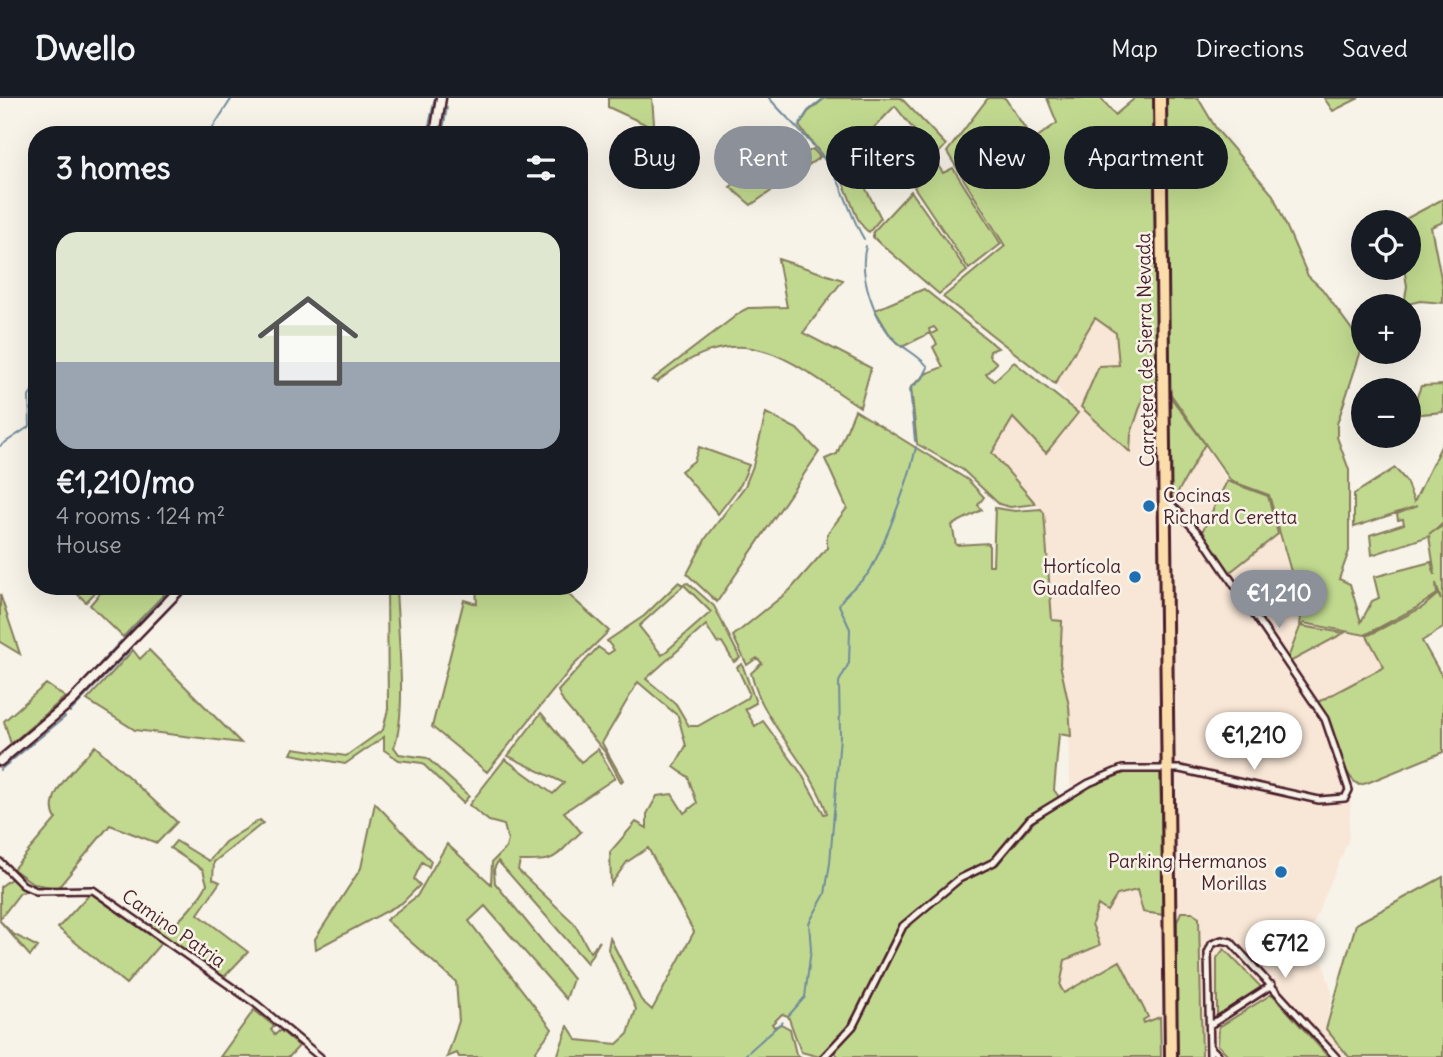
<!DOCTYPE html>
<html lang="en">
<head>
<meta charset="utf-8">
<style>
  body { margin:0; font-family:Delius,sans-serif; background:#242831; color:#f1f3f6; height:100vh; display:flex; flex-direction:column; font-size:26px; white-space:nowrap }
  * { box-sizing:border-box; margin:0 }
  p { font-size:23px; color:#9ea1a6 }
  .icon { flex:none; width:38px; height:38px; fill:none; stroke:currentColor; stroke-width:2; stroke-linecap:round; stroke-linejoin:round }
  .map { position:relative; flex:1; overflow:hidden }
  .side { position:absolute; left:28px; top:28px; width:560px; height:469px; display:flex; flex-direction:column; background:#171b24; border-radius:28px; box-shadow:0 7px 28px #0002 }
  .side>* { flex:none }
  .hud { position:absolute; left:609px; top:28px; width:665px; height:63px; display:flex; gap:14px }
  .controls { position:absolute; left:1351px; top:112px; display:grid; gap:14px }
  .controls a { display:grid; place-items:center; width:70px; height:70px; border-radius:50%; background:#171b24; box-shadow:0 7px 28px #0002; font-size:35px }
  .price { position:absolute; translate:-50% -60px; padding:0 16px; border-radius:24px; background:#fff; color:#222; font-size:23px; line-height:46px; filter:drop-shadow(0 2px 4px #0008) }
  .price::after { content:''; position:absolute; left:50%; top:42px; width:21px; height:16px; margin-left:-10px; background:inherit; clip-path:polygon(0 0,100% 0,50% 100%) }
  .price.on { background:#8c9099; color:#fff }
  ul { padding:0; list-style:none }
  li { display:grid; align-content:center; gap:14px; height:371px; padding:0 28px }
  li+li { border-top:2px solid #363941 }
  li span { display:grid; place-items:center; height:217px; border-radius:21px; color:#555 }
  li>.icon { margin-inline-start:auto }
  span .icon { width:126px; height:126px; fill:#fffc; stroke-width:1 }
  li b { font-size:30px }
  h2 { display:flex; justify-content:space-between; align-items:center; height:84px; padding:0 28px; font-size:30px }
  .chip { padding:0 24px; border-radius:32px; background:#171b24; box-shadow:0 7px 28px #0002; font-size:24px; line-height:63px }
  .chip.on { background:#8c9099; color:#fff }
  header { display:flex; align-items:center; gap:42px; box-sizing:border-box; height:98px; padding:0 35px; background:#171b24; border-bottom:2px solid #363941 }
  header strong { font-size:33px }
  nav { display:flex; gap:38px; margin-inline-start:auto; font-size:24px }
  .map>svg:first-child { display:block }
</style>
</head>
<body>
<header>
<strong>Dwello</strong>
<nav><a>Map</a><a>Directions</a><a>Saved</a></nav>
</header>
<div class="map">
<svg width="1443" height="959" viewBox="0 0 1443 959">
  <rect width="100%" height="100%" fill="#f7f3e8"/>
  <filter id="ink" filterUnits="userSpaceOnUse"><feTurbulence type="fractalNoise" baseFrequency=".0143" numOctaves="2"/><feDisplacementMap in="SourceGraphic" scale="14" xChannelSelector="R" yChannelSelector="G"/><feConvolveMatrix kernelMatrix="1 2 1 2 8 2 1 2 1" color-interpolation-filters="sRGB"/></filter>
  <g filter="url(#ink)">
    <path fill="#f8e6d6" d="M1095,220L1116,235L1130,353L1131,336L1147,288L1157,290L1160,381L1175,402L1205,346L1227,383L1202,434L1229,475L1278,436L1304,526L1367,539L1385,569L1318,604L1329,622L1342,664L1352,683L1348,743L1298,862L1308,869L1323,864L1332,896L1325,931L1347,959H1177L1173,809L1161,666L1128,665L1094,676L1070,689L1069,608L1060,566L1062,523H1052L1044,415L992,355L1014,319L1078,316L1055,286Z
      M1138,792L1143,814L1162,820V959H1084L1060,888L1065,862L1100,847L1092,826L1098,807L1117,797Z"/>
    <path fill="#c1d98f" stroke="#867c5d" stroke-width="2" d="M608,0H652L655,38L645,26L608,9Z
      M825,0H901L946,47L935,59L895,8L868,36L851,62L881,120L869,134C854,125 851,95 840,80L842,77L839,79L799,28L808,14Z
      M988,0H1005L1033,42L1057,25L1047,0H1101L1115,17L1135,0H1154L1157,290L1147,288L1131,336L1130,354L1081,309L1099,268L1119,267L1116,235L1095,220L1055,286L943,199L1005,148L947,54Z
      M1165,0H1198L1217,32L1273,97L1308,178L1322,191L1363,247L1337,326V339L1349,372V453L1339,481L1350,486L1361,524L1372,503L1379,500L1374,479L1431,464L1435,477L1429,438L1372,457L1370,437L1404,426L1403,421L1398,422L1397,416L1417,408L1354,429V396L1395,370L1406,383L1414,404L1443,344V425L1429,436L1443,428V530L1422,543L1443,580V654L1367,685L1359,687C1339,676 1331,625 1318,604L1384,569L1367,538L1423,509L1438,496L1441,502L1436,485L1437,496L1416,510L1365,537L1304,525L1301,528L1344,535L1290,564L1288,560L1300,529L1301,516L1291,492L1292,477L1269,397L1231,383L1170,295Z
      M1324,0H1359L1333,13Z
      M795,37L806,55L813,51L820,59L751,107L730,89Z
      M937,66L943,75L953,70L1001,146L969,171L914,89Z
      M911,93L967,173L939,196L873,139V134Z
      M1443,101V124L1431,129L1443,190V205L1420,203L1404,207L1407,188L1404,170H1409V124H1400Z
      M778,161L843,182L803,235L871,270L860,309C785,260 742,215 657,284L652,282L742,213L748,210L787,209Z
      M924,191L998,250L990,253L989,258L997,265L986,276L994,283L1014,264L1078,315L1046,355L1013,320L992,355L1036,406L1010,409L999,406L963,372L917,346L911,289L927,275L943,269L933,249L937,246L931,236L937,233L934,229L929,231L930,235L902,249L891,239L875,212Z
      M1443,287V314L1410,317L1421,288Z
      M1169,297L1205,346L1174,401L1170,398Z
      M855,312L968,382L984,399L978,407L982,412L952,427L956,447L989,445V467H993L995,410L1015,413L1041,411L1044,415L1052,522L1062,523L1060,566L1069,608L1071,638L1059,636L1054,692L1059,699L1026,722L996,759L958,779L900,827L861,907L844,933L820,959L801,954L788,918L782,916L772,926L774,929L781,926L790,931L796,956L801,959H557L568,928L577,942L617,946L628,936L636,911L608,851L610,840L641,902L652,912L694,834L648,750L627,764L611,786L610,754L636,724L647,730V716L657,698L672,696L684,715L697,705L688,679L674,669L686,648L678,618L638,584L602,645L623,682L621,684L605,654L563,604L558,593L598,549L608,556L614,552L607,543L644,518L679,484L683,488L639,528L662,557L711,514L683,486L688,485L714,508L740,560L734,564L722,544L717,545L706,527L646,581L676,606L689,628H698L747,600L749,595L737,569L742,566L756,605L745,611L755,628L763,623L801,675L824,716L827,715C810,663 764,629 751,575L762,565L757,560L747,567L733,538L790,492L827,450V436L847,410L825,361L837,356Z
      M766,315L797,331L819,354L717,504L687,476L706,440L745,388L753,368Z
      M699,349L749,367L741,386L718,416L681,373L694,363Z
      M1227,383L1268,398L1278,436L1229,475L1202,434Z
      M69,488H101L86,504Z
      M106,488H172L123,539L90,507Z
      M387,488H396C397,529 408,613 394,649L399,656L427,660L469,698L463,705L422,665L399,662L384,652V639L345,666L291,656L294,650L346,658L383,632L388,611Z
      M476,488H529L569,497L609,533L573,568L487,674L432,629L464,502L477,506Z
      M0,496L20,556L0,544Z
      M133,552L140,561L149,552L241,645L135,632L87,602Z
      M46,586L65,599L11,646L4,623Z
      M541,615L581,664L598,651L615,680L564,714L581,734C552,760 560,764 520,763L518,772L574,825L590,854L600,843L587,865L498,763L494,771L495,785L573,881L566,901L485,808L469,823L552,931L535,954L538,959H459L457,955L447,959L459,923L456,884L386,822L417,798L447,746L491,786L492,764L506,750L508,742L504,727L489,723L469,707L505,661L553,696L564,685L508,658Z
      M95,648L177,724L157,745L110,727L58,790L34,786L13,771L56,721C41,697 80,666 95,648Z
      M1160,674L1164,817L1143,814L1137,792L1117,797L1107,813L1098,807L1092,826L1100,847L1065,862L1060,888L1064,895L1120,863L1148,919L1143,922L1144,925L1160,919L1161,959H839L833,953L856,929L905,830L961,784L998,766L1034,724L1085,690L1125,675Z
      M375,705L431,763L429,769L422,764L414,781L420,787L402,805L316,851L315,841L361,770Z
      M260,722L263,725L214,764L213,781L220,784L198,816L248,854L224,879L148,828L153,825L168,832C181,822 201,800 207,786L203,772L170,750L176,743L209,763L225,744Z
      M1443,779V959H1349L1326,931L1356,826Z
      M12,780L29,793L20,795L0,821V789Z
      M90,795L161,845L126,886L58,830Z
      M1181,814H1192L1199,820L1202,959H1177V824Z
      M0,823L13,836L38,849L30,858Z
      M1224,851L1261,889L1217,918V860Z
      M1272,896L1323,953L1328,959H1230L1218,947L1219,929Z
      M254,912L274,928L271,932L275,937L280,932L299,948L289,959H220Z"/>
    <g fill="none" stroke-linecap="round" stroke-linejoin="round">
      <path stroke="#6f8a9c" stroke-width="2" d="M769,0C793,27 823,53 839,85C848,104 853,123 864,141
        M799,27L808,13L824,0
        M208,37L232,0
        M427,37L435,0
        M442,37L447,9
        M866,148C858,176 874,221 894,241C905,252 919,257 928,269L923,280L910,291L915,343
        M0,348L30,328L29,299L37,283
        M143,537L191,488
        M125,539L173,489
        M72,596L121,543
        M70,614L132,550
        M14,646L61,606
        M0,657L7,651
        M0,672L65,619
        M789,917L805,899L811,851L809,825L825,796L830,765L840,638L839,584L849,565L850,531L839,507C846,492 863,486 871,471C887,440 909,383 916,349
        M743,959L782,924"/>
      <g stroke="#4a1f2b" stroke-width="10">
        <path id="street" d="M0,764L23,787L36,793L93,792L256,906L320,959
          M1210,927L1272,887
          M1210,949L1220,959
          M824,959L853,928L903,828L959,781L994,764L1030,721L1089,685L1122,671H1180L1319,702L1345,700L1349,692L1325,621L1201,438L1165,400
          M1210,959L1208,855L1212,846L1222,842L1231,844L1336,959"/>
      </g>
      <g stroke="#4a1f2b" stroke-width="13">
        <path id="secondary" d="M435,37L441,0
          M0,663L73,602L183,488"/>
      </g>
      <g stroke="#4a1f2b" stroke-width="16">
        <path id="highway" d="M1160,0L1171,959"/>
      </g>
      <use href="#street" stroke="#f7f3e8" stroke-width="5"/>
      <use href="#secondary" stroke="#f7f3e8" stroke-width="8"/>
      <use href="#highway" stroke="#fbddab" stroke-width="10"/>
    </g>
  </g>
  <g fill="#1f6fb2" stroke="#f7f3e8" stroke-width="2.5">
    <circle cx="1149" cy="408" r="7"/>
    <circle cx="1135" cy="479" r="7"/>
    <circle cx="1281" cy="774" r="7"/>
  </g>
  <g text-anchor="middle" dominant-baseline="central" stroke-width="5" stroke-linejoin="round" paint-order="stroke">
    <g font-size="19" fill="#4a1f2b" stroke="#f7f3e8">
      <text transform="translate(1145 252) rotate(-91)">Carretera de Sierra Nevada</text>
      <text transform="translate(174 830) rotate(35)">Camino Patria</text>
    </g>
    <g font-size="19" fill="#4a1f2b" stroke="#f7f3e8" text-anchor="end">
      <text x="1163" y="397" text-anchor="start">Cocinas<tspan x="1163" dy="22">Richard Ceretta</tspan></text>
      <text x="1121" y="468">Hortícola<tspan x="1121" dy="22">Guadalfeo</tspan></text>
      <text x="1267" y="763">Parking Hermanos<tspan x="1267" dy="22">Morillas</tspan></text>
    </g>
  </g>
</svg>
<div class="controls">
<a><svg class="icon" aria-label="locate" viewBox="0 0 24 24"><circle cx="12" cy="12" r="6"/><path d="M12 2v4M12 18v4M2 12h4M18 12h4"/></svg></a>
<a>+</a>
<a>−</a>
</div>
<b class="price on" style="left:1279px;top:532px">€1,210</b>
<b class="price" style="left:1254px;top:674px">€1,210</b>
<b class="price" style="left:1285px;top:882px">€712</b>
<div class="hud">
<a class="chip">Buy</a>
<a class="chip on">Rent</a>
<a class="chip">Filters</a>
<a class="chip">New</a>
<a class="chip">Apartment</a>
</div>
<section class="side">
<h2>3 homes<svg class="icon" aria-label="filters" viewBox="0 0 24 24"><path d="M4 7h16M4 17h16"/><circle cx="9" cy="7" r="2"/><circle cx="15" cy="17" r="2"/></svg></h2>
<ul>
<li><span style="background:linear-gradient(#dfe7d0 60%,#9aa5b1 0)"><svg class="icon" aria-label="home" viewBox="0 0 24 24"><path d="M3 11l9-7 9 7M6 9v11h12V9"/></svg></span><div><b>€1,210/mo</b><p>4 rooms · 124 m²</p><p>House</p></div></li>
</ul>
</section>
</div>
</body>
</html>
